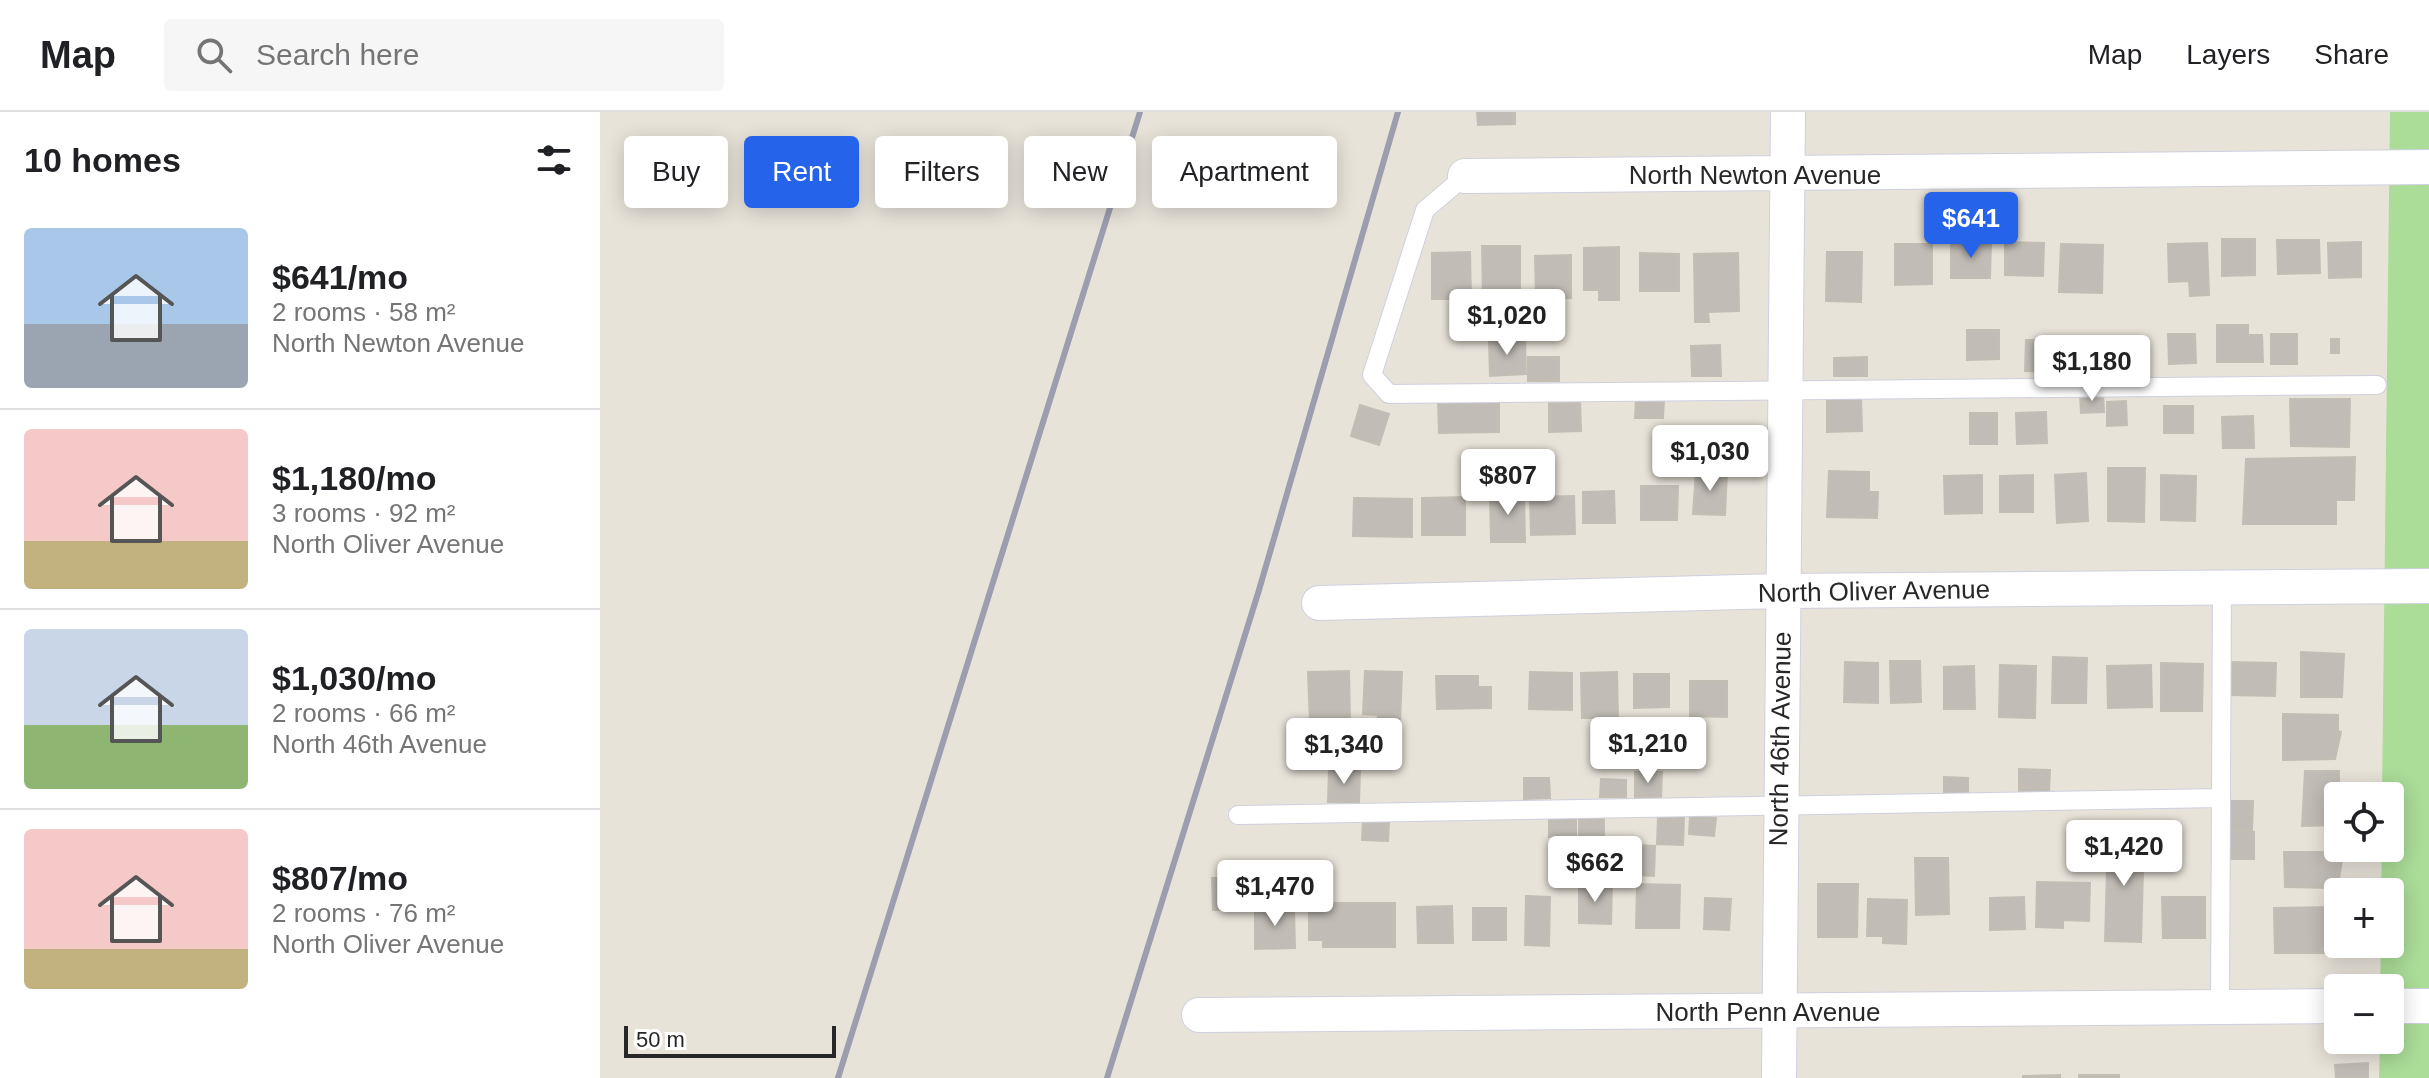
<!DOCTYPE html>
<html lang="en">
<head>
<meta charset="utf-8">
<style>
  body { margin:0; font-family:Helvetica,sans-serif; background:#f6f6f6; color:#202124; height:100vh; display:flex; flex-direction:column; font-size:30px; white-space:nowrap }
  * { box-sizing:border-box; margin:0 }
  p { font-size:26px; color:#757577 }
  .icon { flex:none; width:44px; height:44px; fill:none; stroke:currentColor; stroke-width:2; stroke-linecap:round; stroke-linejoin:round }
  .map { position:relative; flex:1; overflow:hidden }
  .drawer { display:flex; flex-direction:column; background:#fff; width:600px }
  .drawer>* { flex:none }
  .top-card { position:absolute; left:24px; top:24px; width:760px; height:72px; display:flex; gap:16px }
  .tools { position:absolute; left:1724px; top:670px; display:grid; gap:16px }
  .tools a { display:grid; place-items:center; width:80px; height:80px; border-radius:8px; background:#fff; box-shadow:0 4px 20px #0003; font-size:40px }
  .scale { position:absolute; left:24px; bottom:20px; width:212px; box-sizing:border-box; padding-left:8px; border:4px solid #272727; border-top:0; font-size:22px; line-height:28px; white-space:nowrap; color:#272727; -webkit-text-stroke:6px #fff; paint-order:stroke }
  .price { position:absolute; translate:-50% -68px; padding:0 18px; border-radius:8px; background:#fff; color:#222; font-size:26px; line-height:52px; filter:drop-shadow(0 2px 4px #0008) }
  .price::after { content:''; position:absolute; left:50%; top:48px; width:24px; height:18px; margin-left:-12px; background:inherit; clip-path:polygon(0 0,100% 0,50% 100%) }
  .price.on { background:#2563eb; color:#fff }
  ul { padding:0; list-style:none }
  li { display:flex; align-items:center; gap:24px; height:200px; padding:0 24px }
  li+li { border-top:2px solid #e0e0e0 }
  li span { display:grid; place-items:center; flex:none; width:224px; height:160px; border-radius:8px; color:#555 }
  li>.icon { margin-inline-start:auto }
  span .icon { width:96px; height:96px; fill:#fffc; stroke-width:1 }
  li b { font-size:34px }
  h2 { display:flex; justify-content:space-between; align-items:center; height:96px; padding:0 24px; font-size:34px }
  .chip { padding:0 28px; border-radius:8px; background:#fff; box-shadow:0 4px 20px #0003; font-size:28px; line-height:72px }
  .chip.on { background:#2563eb; color:#fff }
  header { display:flex; align-items:center; gap:48px; box-sizing:border-box; height:112px; padding:0 40px; background:#fff; border-bottom:2px solid #e0e0e0 }
  header strong { font-size:38px }
  nav { display:flex; gap:44px; margin-inline-start:auto; font-size:28px }
  .search { width:560px; height:72px; background:#f6f6f6; display:flex; align-items:center; gap:20px; box-sizing:border-box; padding:0 28px; border-radius:8px; color:#757577; font-size:30px }
  main { display:flex; flex:1; min-height:0 }
  .map>svg:first-child { display:block }
</style>
</head>
<body>
<header>
<strong>Map</strong>
<div class="search"><svg class="icon" aria-label="search" viewBox="0 0 24 24"><circle cx="10" cy="10" r="6"/><path d="M15 15l6 6"/></svg>Search here</div>
<nav><a>Map</a><a>Layers</a><a>Share</a></nav>
</header>
<main>
<section class="drawer">
<h2>10 homes<svg class="icon" aria-label="filters" viewBox="0 0 24 24"><path d="M4 7h16M4 17h16"/><circle cx="9" cy="7" r="2"/><circle cx="15" cy="17" r="2"/></svg></h2>
<ul>
<li><span style="background:linear-gradient(#a9c7e8 60%,#9aa5b1 0)"><svg class="icon" aria-label="home" viewBox="0 0 24 24"><path d="M3 11l9-7 9 7M6 9v11h12V9"/></svg></span><div><b>$641/mo</b><p>2 rooms · 58 m²</p><p>North Newton Avenue</p></div></li>
<li><span style="background:linear-gradient(#f6c9c9 70%,#c2b280 0)"><svg class="icon" aria-label="home" viewBox="0 0 24 24"><path d="M3 11l9-7 9 7M6 9v11h12V9"/></svg></span><div><b>$1,180/mo</b><p>3 rooms · 92 m²</p><p>North Oliver Avenue</p></div></li>
<li><span style="background:linear-gradient(#c9d6e8 60%,#8fb573 0)"><svg class="icon" aria-label="home" viewBox="0 0 24 24"><path d="M3 11l9-7 9 7M6 9v11h12V9"/></svg></span><div><b>$1,030/mo</b><p>2 rooms · 66 m²</p><p>North 46th Avenue</p></div></li>
<li><span style="background:linear-gradient(#f6c9c9 75%,#c2b280 0)"><svg class="icon" aria-label="home" viewBox="0 0 24 24"><path d="M3 11l9-7 9 7M6 9v11h12V9"/></svg></span><div><b>$807/mo</b><p>2 rooms · 76 m²</p><p>North Oliver Avenue</p></div></li>
</ul>
</section>
<div class="map">
<svg width="1829" height="966" viewBox="0 0 1829 966">
  <rect width="100%" height="100%" fill="#e8e3d9"/>
  <path fill="#abdc98" d="M1790,0H1829V966H1779L1780,928H1790V876H1780L1781,832H1790V780H1781L1782,736H1790V684H1782Z"/>
  <path fill="#c1bcb6" stroke="#c3beb3" stroke-width="2" d="M877,0H915V12L878,13Z
    M1622,127H1655V163L1622,164Z
    M1677,128H1719L1720,161L1678,162Z
    M1351,130H1391L1390,166H1351Z
    M1405,130L1444,131L1443,164L1405,163Z
    M1761,130V165L1729,166L1728,131Z
    M1607,131L1609,183L1590,184L1589,169L1569,170L1568,132Z
    M1295,132H1332V172L1295,173Z
    M1461,132L1503,133L1502,181L1459,180Z
    M882,134H920V187L883,188Z
    M1019,135V188H999V178H984V136Z
    M870,140L871,187H832V141Z
    M1227,140H1262L1261,190L1226,189Z
    M1040,141L1079,142V179H1040Z
    M1138,141L1139,199L1108,200L1109,210H1095L1094,142Z
    M971,143V186L936,187L935,144Z
    M1617,213H1648V223H1662L1663,250H1617Z
    M1367,218H1399V247L1367,248Z
    M1568,222H1595L1596,251L1569,252Z
    M1671,222H1697V252H1671Z
    M925,227L926,262L890,264L889,228Z
    M1731,227H1739V241H1731Z
    M1426,228H1452V260L1425,259Z
    M1120,233L1121,264H1092L1091,234Z
    M928,245H959V269H928Z
    M1267,245V264H1234V246Z
    M1503,281L1504,300L1481,301L1480,282Z
    M1227,285H1261L1262,319L1227,320Z
    M980,287L981,319L949,320V288Z
    M1036,287H1064L1063,306H1035Z
    M1690,287H1750L1749,335L1691,334Z
    M838,289H899V320L839,321Z
    M1526,289L1527,313L1507,314V290Z
    M760,293L789,302L779,333L751,324Z
    M1564,294H1593V321H1564Z
    M1446,300L1447,331L1417,332L1416,301Z
    M1370,301H1397V332H1370Z
    M1653,304L1654,336H1623L1622,305Z
    M1755,345L1754,388H1736V412H1643L1646,347Z
    M1508,356H1545L1544,410L1508,409Z
    M1096,359L1127,360L1125,403L1093,402Z
    M1229,359L1269,360V380H1278L1277,406L1227,405Z
    M1486,361L1488,409L1457,411L1455,363Z
    M1382,363V401L1345,402L1344,364Z
    M1433,363V400H1400V364Z
    M1561,363L1596,364L1595,409L1561,408Z
    M1041,374H1078L1077,408H1041Z
    M1014,379L1015,411H983V380Z
    M890,380H924L925,430H891Z
    M974,384L975,422L931,423L930,385Z
    M865,385V423H822V386Z
    M754,386L812,387V425L753,424Z
    M1701,540L1744,542L1742,585H1701Z
    M1453,545L1487,546L1486,591H1452Z
    M1290,549H1320L1321,590L1291,591Z
    M1245,550L1278,551V591L1244,590Z
    M1631,550L1676,551L1675,584L1630,583Z
    M1561,551L1603,552L1602,599H1561Z
    M1400,553L1436,554L1435,606L1399,605Z
    M1551,553L1552,595L1508,596L1507,554Z
    M1374,554L1375,597H1344V555Z
    M749,559L750,610L710,611L708,560Z
    M765,559L802,560L800,611H777L778,603L763,602Z
    M930,560L972,561V598L929,597Z
    M1017,560L1018,606H982L981,561Z
    M1034,562H1069V595L1034,596Z
    M836,564H878V575H891V596L837,597Z
    M1090,569H1127V605L1090,604Z
    M1683,602L1738,603V619L1741,620L1735,647L1683,648Z
    M729,657L760,658L759,691L728,690Z
    M1419,657L1450,658L1449,682L1419,681Z
    M1705,659H1739L1738,713L1702,714Z
    M1035,660H1062L1061,686H1035Z
    M1344,665L1368,666V681L1344,680Z
    M924,666H949L950,686L924,687Z
    M1001,667L1026,668V685H1000Z
    M1631,689H1653L1652,718H1630Z
    M1090,704L1116,706L1114,724L1089,722Z
    M949,705H976V725H949Z
    M1004,705V724L979,725V706Z
    M1058,705H1084L1083,733L1057,732Z
    M763,709L789,710L788,729L762,728Z
    M1631,720H1654V747H1630Z
    M1508,722L1544,723L1541,830L1505,829Z
    M1036,733L1055,734L1054,764L1035,763Z
    M1684,740H1733L1731,748L1742,749L1739,767L1732,766L1731,776L1685,775Z
    M1315,746H1348L1349,802L1316,803Z
    M612,766H648L649,798H613Z
    M1437,770L1490,771L1489,809L1463,808V816L1436,815Z
    M1037,772L1080,773L1079,816H1036Z
    M1218,772H1258L1257,825H1218Z
    M979,773H1012L1011,812L979,811Z
    M926,784L950,785L949,834L925,833Z
    M1424,785L1425,817L1390,818V786Z
    M1562,785H1605V826H1563Z
    M1105,786L1131,787L1129,818L1104,817Z
    M1268,787L1307,788L1306,832L1283,831V824H1267Z
    M709,791H795V835H723V828H709Z
    M852,794L853,831H818L817,795Z
    M655,795H694L695,836L655,837Z
    M1738,795V832H1743L1742,841H1675L1674,796Z
    M873,796H906V828H873Z
    M1768,951V966H1736L1735,953Z
    M1460,963V966H1423V964Z
    M1479,963H1519V966H1479Z"/>
  <g fill="none" stroke-linecap="round" stroke-linejoin="round">
    <g stroke="#ced0df" stroke-width="20">
      <path id="service" d="M865,64L825,98L772,263L789,282L1777,273
        M638,703L1620,686
        M1620,896L1622,475"/>
    </g>
    <g stroke="#ced0df" stroke-width="36">
      <path id="minor" d="M865,64L1829,55
        M719,491L1182,479L1829,474
        M1790,894H1829
        M599,903L1738,894
        M1179,966L1188,0"/>
    </g>
    <use href="#service" stroke="#fff" stroke-width="18"/>
    <use href="#minor" stroke="#fff" stroke-width="34"/>
    <path stroke="#9c9eb0" stroke-width="6" d="M238,966L540,0
      M507,966L659,478L798,0"/>
  </g>
  <g text-anchor="middle" dominant-baseline="central" stroke-width="7" stroke-linejoin="round" paint-order="stroke">
    <g font-size="26" fill="#272727" stroke="#fff">
      <text x="1155" y="63">North Newton Avenue</text>
      <text transform="translate(1274 479) rotate(-1)">North Oliver Avenue</text>
      <text transform="translate(1180 627) rotate(-89)">North 46th Avenue</text>
      <text x="1168" y="900">North Penn Avenue</text>
    </g>
  </g>
</svg>
<div class="tools">
<a><svg class="icon" aria-label="locate" viewBox="0 0 24 24"><circle cx="12" cy="12" r="6"/><path d="M12 2v4M12 18v4M2 12h4M18 12h4"/></svg></a>
<a>+</a>
<a>−</a>
</div>
<div class="scale">50 m</div>
<b class="price on" style="left:1371px;top:148px">$641</b>
<b class="price" style="left:907px;top:245px">$1,020</b>
<b class="price" style="left:1492px;top:291px">$1,180</b>
<b class="price" style="left:1110px;top:381px">$1,030</b>
<b class="price" style="left:908px;top:405px">$807</b>
<b class="price" style="left:1048px;top:673px">$1,210</b>
<b class="price" style="left:744px;top:674px">$1,340</b>
<b class="price" style="left:1524px;top:776px">$1,420</b>
<b class="price" style="left:995px;top:792px">$662</b>
<b class="price" style="left:675px;top:816px">$1,470</b>
<div class="top-card">
<a class="chip">Buy</a>
<a class="chip on">Rent</a>
<a class="chip">Filters</a>
<a class="chip">New</a>
<a class="chip">Apartment</a>
</div>
</div>
</main>
</body>
</html>
